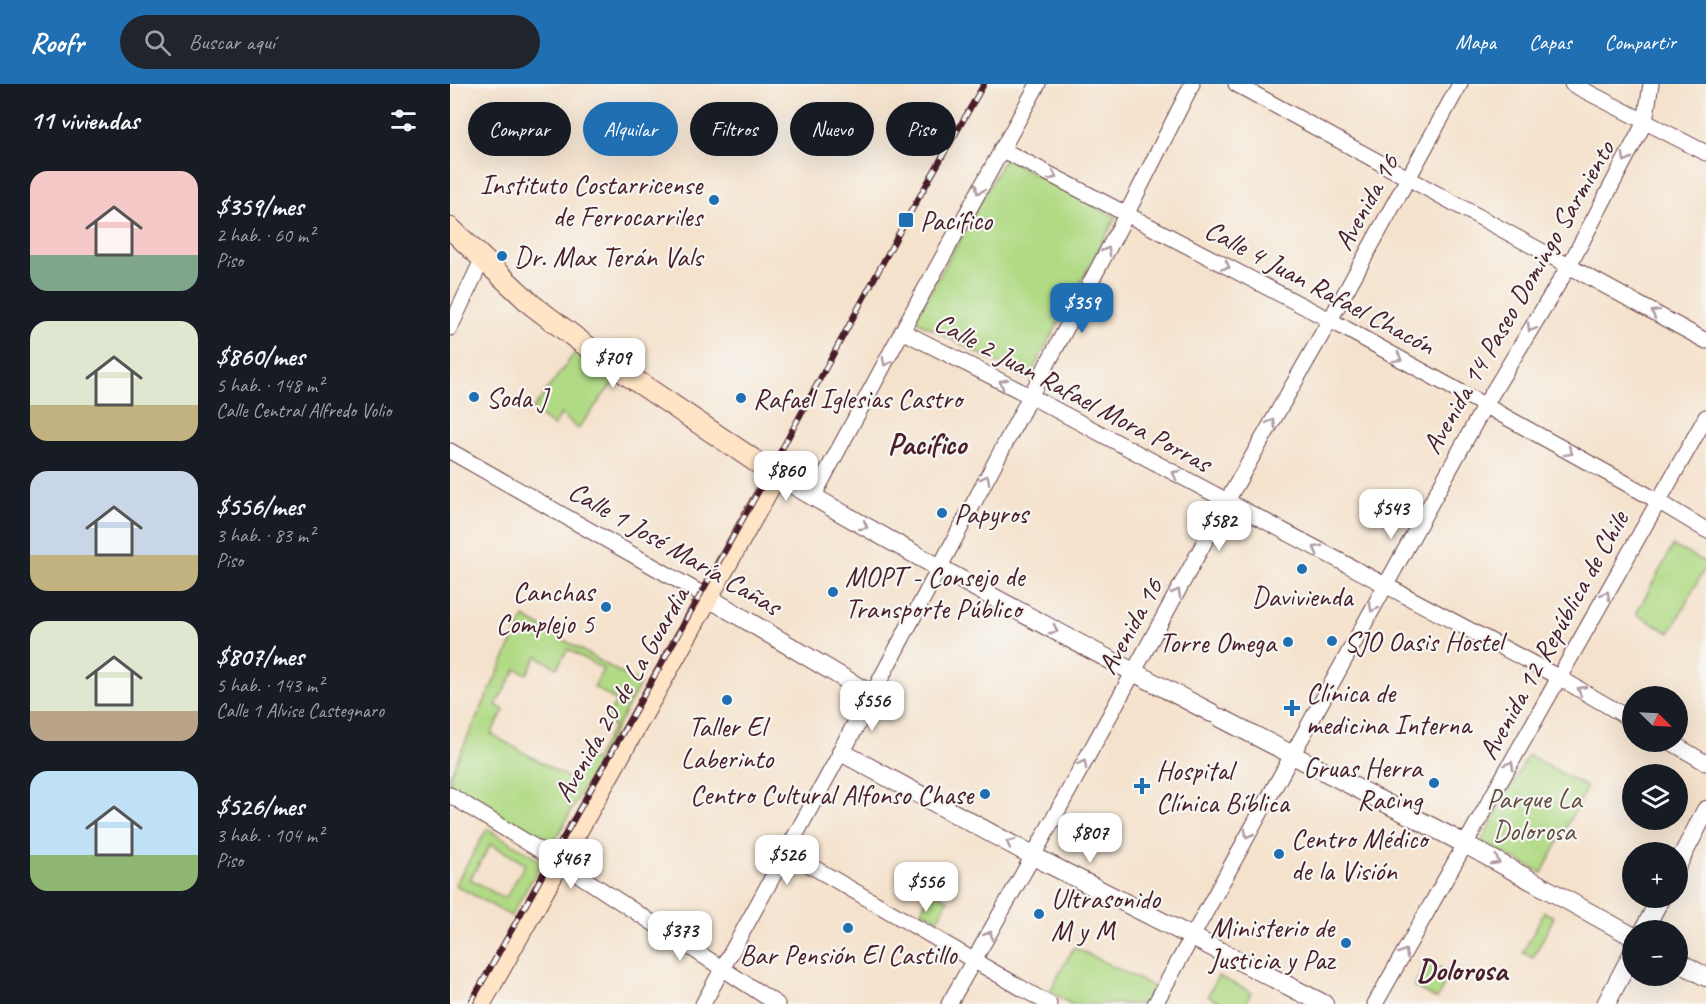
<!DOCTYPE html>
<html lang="es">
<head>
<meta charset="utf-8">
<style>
  body { margin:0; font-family:Caveat,sans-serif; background:#20242c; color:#f1f3f6; height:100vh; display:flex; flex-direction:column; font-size:22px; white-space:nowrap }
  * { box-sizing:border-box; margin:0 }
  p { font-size:20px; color:#9ea1a6 }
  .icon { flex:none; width:33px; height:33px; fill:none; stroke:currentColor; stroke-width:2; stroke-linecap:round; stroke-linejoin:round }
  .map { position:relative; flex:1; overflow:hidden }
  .details { display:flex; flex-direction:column; background:#171b24; width:450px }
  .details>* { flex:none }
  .hud { position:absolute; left:18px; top:18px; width:570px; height:54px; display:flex; gap:12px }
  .needle { width:39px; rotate:114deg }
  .fabs { position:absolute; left:1172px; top:602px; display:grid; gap:12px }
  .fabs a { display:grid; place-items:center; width:66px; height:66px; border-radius:50%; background:#171b24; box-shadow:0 6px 24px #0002; font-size:30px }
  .price { position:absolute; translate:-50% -51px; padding:0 14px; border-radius:12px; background:#fff; color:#222; font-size:20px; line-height:39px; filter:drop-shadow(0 2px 3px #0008) }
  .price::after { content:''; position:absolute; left:50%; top:36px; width:18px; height:14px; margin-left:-9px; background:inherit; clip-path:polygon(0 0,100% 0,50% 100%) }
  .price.on { background:#1f6fb2; color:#fff }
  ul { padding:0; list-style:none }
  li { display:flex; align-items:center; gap:18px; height:150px; padding:0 30px }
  li span { display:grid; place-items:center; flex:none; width:168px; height:120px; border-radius:18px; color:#555 }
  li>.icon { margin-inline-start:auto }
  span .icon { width:72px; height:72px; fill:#fffc; stroke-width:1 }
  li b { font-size:26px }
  h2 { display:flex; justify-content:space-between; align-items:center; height:72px; padding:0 30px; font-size:26px }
  .chip { padding:0 21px; border-radius:27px; background:#171b24; box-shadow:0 6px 24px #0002; font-size:21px; line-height:54px }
  .chip.on { background:#1f6fb2; color:#fff }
  header { display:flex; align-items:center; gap:36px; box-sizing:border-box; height:84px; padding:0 30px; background:#1f6fb2; color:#fff }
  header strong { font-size:28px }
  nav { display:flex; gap:33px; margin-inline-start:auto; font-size:21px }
  .search { width:420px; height:54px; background:#20242c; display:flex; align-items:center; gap:15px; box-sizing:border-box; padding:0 21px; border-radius:33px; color:#9ea1a6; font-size:22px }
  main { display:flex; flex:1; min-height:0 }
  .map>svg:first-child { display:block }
</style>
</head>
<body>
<header>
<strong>Roofr</strong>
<div class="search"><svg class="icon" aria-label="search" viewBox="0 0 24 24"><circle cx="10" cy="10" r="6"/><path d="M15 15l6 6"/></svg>Buscar aquí</div>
<nav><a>Mapa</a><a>Capas</a><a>Compartir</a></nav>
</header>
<main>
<section class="details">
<h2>11 viviendas<svg class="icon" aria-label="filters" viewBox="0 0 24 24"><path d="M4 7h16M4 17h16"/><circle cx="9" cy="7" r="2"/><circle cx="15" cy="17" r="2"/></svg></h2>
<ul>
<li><span style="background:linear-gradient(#f6c9c9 70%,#7fa58c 0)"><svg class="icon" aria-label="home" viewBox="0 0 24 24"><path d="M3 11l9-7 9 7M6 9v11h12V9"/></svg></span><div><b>$359/mes</b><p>2 hab. · 60 m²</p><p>Piso</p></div></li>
<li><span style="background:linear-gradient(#dfe7d0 70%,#c2b280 0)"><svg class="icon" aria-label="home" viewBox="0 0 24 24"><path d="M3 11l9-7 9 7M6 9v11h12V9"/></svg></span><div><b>$860/mes</b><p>5 hab. · 148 m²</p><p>Calle Central Alfredo Volio</p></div></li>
<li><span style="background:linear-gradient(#c9d6e8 70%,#c2b280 0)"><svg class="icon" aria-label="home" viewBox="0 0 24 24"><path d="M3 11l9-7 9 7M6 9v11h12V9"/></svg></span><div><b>$556/mes</b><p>3 hab. · 83 m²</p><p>Piso</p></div></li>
<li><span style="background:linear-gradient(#dfe7d0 75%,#b9a48a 0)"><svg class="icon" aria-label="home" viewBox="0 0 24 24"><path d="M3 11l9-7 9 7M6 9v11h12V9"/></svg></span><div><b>$807/mes</b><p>5 hab. · 143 m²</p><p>Calle 1 Alvise Castegnaro</p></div></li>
<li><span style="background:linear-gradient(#bfe0f5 70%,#8fb573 0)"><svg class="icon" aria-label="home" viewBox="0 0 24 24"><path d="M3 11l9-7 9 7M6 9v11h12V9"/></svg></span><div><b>$526/mes</b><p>3 hab. · 104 m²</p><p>Piso</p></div></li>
</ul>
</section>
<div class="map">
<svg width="1256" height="920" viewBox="0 0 1256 920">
  <rect width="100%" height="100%" fill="#f6f6f2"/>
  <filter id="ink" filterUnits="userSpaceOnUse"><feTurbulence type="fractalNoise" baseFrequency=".0167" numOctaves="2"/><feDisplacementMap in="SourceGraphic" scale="12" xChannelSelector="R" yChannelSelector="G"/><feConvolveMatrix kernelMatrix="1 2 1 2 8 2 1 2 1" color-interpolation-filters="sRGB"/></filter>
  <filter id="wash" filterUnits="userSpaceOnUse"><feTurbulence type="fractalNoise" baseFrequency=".008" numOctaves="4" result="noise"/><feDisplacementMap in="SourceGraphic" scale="24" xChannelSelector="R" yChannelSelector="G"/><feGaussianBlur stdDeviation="1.35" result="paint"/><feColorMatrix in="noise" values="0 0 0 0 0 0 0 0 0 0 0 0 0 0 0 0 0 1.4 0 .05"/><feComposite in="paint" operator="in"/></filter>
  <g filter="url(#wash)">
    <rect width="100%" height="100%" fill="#f5e2cc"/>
    <path fill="#b1da85" stroke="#7e7c58" stroke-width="1.5" fill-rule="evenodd" d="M555,74L666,133L578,295L465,236Z
      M127,266L166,295L128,345L111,330L104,342L82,326Z
      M1223,462L1256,479V482L1220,549L1186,530Z
      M74,533L190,600L107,753L101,758L93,759L0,703V691ZM118,565L153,585L144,603L167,617L155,637L164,642L144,677L135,672L122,696L41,650L54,626L46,621L66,585L77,590L87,572L107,584Z
      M1078,671L1137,703L1092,789L1031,758Z
      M37,745L82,771L90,778L89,783L61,832L5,801ZM41,760L75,780L55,815L20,795Z
      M482,807L498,816L488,835L471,826Z
      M1094,828L1104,833L1083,874L1073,869Z
      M624,863L704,903L696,920H620L600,907Z
      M977,877L1000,889L987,915L964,903Z
      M768,892L801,908L795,920H774L758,912Z"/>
  </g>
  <g filter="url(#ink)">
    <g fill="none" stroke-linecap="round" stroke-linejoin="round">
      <g stroke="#643c43" stroke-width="17">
        <path id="minor" d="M786,0L1256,257
          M1122,0L1256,69
          M551,65L880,236L1208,417L1256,446
          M0,244L32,176
          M452,247L580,312L1110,594L1182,636
          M0,367L259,514
          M363,413L463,227L588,0
          M422,611L672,139L742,0
          M1219,657L1256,679
          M0,711L109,778L327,920
          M337,768L599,920
          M253,920L391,668
          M499,920L583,772L777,417L880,236L1010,0
          M705,920L1035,321L1119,182L1195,38L1201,0
          M925,920L1256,333"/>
      </g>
      <g stroke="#643c43" stroke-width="20">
        <path id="tertiary" d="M326,391C469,475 615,553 762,629
          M259,514L422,611L391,668L583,772L874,920
          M771,634L1015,760L1182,852
          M1227,782L1256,726
          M1194,846L1211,813
          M1227,877L1256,893
          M1156,920L1182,870"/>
      </g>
      <g stroke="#643c43" stroke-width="23">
        <path id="secondary" d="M0,144L82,221L131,258L176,290L326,391L30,920"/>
      </g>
      <use href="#minor" stroke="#fff" stroke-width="15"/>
      <use href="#tertiary" stroke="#fff" stroke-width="18"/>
      <use href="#secondary" stroke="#ffe4c6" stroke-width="21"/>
      <g stroke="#4a1f2b" stroke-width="6">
        <path id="rail" d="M20,920L320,387L456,136L534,0"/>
      </g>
      <use href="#rail" stroke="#f6f6f2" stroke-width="4" stroke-dasharray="11" stroke-linecap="butt"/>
    </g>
    <defs><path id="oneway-chevron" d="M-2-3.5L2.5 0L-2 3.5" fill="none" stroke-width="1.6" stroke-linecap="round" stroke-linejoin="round" transform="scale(1.5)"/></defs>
    <g stroke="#ae9aa0">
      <use href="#oneway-chevron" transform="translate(1176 74) rotate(118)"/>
      <use href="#oneway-chevron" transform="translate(603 92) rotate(27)"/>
      <use href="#oneway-chevron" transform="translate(529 106) rotate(119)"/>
      <use href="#oneway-chevron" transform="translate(657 167) rotate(-62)"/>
      <use href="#oneway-chevron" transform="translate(776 182) rotate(28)"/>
      <use href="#oneway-chevron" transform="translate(1205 229) rotate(-151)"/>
      <use href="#oneway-chevron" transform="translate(1081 244) rotate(121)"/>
      <use href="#oneway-chevron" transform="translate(948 274) rotate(29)"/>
      <use href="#oneway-chevron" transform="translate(436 278) rotate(118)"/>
      <use href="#oneway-chevron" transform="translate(553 299) rotate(-153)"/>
      <use href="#oneway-chevron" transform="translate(822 339) rotate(-60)"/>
      <use href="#oneway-chevron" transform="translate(1119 368) rotate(29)"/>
      <use href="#oneway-chevron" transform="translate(726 390) rotate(-152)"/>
      <use href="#oneway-chevron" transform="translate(536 395) rotate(-62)"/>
      <use href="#oneway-chevron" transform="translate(414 442) rotate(29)"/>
      <use href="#oneway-chevron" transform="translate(867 465) rotate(-152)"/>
      <use href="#oneway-chevron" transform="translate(727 509) rotate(-61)"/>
      <use href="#oneway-chevron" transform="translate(1156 511) rotate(-61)"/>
      <use href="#oneway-chevron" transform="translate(923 524) rotate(119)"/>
      <use href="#oneway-chevron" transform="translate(604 546) rotate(28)"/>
      <use href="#oneway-chevron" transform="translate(1131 606) rotate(-150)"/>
      <use href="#oneway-chevron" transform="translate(633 680) rotate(-61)"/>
      <use href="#oneway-chevron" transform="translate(1060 681) rotate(-60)"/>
      <use href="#oneway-chevron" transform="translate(798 750) rotate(119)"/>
      <use href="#oneway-chevron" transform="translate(560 759) rotate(-152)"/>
      <use href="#oneway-chevron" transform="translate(1046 777) rotate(28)"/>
      <use href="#oneway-chevron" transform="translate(539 851) rotate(-61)"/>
      <use href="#oneway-chevron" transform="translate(954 869) rotate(-61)"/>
    </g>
  </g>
  <g fill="#1f6fb2" stroke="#f6f6f2" stroke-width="2">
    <circle cx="264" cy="116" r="6"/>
    <rect x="448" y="128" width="16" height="16" rx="3"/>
    <circle cx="52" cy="172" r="6"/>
    <circle cx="24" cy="313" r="6"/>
    <circle cx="291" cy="314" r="6"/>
    <circle cx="492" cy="429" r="6"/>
    <circle cx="852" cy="485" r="6"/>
    <circle cx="383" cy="508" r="6"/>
    <circle cx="156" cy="523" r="6"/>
    <circle cx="882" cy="557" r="6"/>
    <circle cx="838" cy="558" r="6"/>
    <circle cx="277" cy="616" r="6"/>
    <path d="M839 615h6v6h6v6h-6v6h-6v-6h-6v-6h6z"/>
    <circle cx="984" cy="699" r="6"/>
    <path d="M689 693h6v6h6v6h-6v6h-6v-6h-6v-6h6z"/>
    <circle cx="535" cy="710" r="6"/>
    <circle cx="829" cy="770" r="6"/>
    <circle cx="589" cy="830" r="6"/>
    <circle cx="398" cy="844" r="6"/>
    <circle cx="896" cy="859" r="6"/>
  </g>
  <g text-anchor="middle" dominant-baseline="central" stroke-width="4.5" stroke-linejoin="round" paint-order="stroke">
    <g font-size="28" fill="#4a1f2b" stroke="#f6f6f2" text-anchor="start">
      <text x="252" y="100" text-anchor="end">Instituto Costarricense<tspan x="252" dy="32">de Ferrocarriles</tspan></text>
      <text x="470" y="136">Pacífico</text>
      <text x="64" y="172">Dr. Max Terán Vals</text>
      <text x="36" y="313">Soda J</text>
      <text x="303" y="314">Rafael Iglesias Castro</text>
      <text x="504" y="429">Papyros</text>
      <text x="395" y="492">MOPT - Consejo de<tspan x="395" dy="32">Transporte Público</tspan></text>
      <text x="144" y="507" text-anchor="end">Canchas<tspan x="144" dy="32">Complejo 5</tspan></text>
      <text x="852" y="512" text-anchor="middle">Davivienda</text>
      <text x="894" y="557">SJO Oasis Hostel</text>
      <text x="826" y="558" text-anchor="end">Torre Omega</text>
      <text x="856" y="608">Clínica de<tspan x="856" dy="32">medicina Interna</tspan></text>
      <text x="277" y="642" text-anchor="middle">Taller El<tspan x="277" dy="32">Laberinto</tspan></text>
      <text x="972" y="683" text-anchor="end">Gruas Herra<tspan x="972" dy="32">Racing</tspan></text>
      <text x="706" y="686">Hospital<tspan x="706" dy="32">Clínica Bíblica</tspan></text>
      <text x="523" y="710" text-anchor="end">Centro Cultural Alfonso Chase</text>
      <text x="841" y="754">Centro Médico<tspan x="841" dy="32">de la Visión</tspan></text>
      <text x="601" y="814">Ultrasonido<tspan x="601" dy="32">M y M</tspan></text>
      <text x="884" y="843" text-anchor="end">Ministerio de<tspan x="884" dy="32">Justicia y Paz</tspan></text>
      <text x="398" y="870" text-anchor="middle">Bar Pensión El Castillo</text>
    </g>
    <g font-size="28" fill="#4a1f2b" stroke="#f6f6f2">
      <text transform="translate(916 118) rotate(-61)">Avenida 16</text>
      <text transform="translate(870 203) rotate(28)">Calle 4 Juan Rafael Chacón</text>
      <text transform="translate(1068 213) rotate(-60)">Avenida 14 Paseo Domingo Sarmiento</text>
      <text transform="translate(623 308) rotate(28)">Calle 2 Juan Rafael Mora Porras</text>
      <text transform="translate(225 464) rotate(30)">Calle 1 José María Cañas</text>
      <text transform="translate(680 542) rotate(-61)">Avenida 16</text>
      <text transform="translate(1103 551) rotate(-61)">Avenida 12 República de Chile</text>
      <text transform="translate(171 610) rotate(-60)">Avenida 20 de La Guardia</text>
    </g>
    <g font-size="28" fill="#644e42" stroke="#f6f6f2">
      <text x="1084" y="714">Parque La<tspan x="1084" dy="32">Dolorosa</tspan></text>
    </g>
    <g font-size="30" font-weight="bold" fill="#4a1f2b" stroke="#f6f6f2">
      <text x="477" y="360">Pacífico</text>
      <text x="1012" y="886">Dolorosa</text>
    </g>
  </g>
</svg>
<div class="fabs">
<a><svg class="needle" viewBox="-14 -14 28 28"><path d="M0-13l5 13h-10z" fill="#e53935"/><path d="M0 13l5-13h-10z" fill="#9ea1a6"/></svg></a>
<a><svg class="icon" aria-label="layers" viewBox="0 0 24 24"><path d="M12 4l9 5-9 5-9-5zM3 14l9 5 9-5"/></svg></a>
<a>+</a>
<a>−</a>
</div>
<b class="price on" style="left:632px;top:250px">$359</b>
<b class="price" style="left:163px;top:305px">$709</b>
<b class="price" style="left:336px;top:418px">$860</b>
<b class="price" style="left:941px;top:456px">$543</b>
<b class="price" style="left:769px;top:468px">$582</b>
<b class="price" style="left:422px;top:648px">$556</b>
<b class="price" style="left:640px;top:780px">$807</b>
<b class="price" style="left:337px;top:802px">$526</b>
<b class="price" style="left:121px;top:806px">$467</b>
<b class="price" style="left:476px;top:829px">$556</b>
<b class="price" style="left:230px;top:878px">$373</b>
<div class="hud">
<a class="chip">Comprar</a>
<a class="chip on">Alquilar</a>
<a class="chip">Filtros</a>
<a class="chip">Nuevo</a>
<a class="chip">Piso</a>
</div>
</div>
</main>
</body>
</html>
